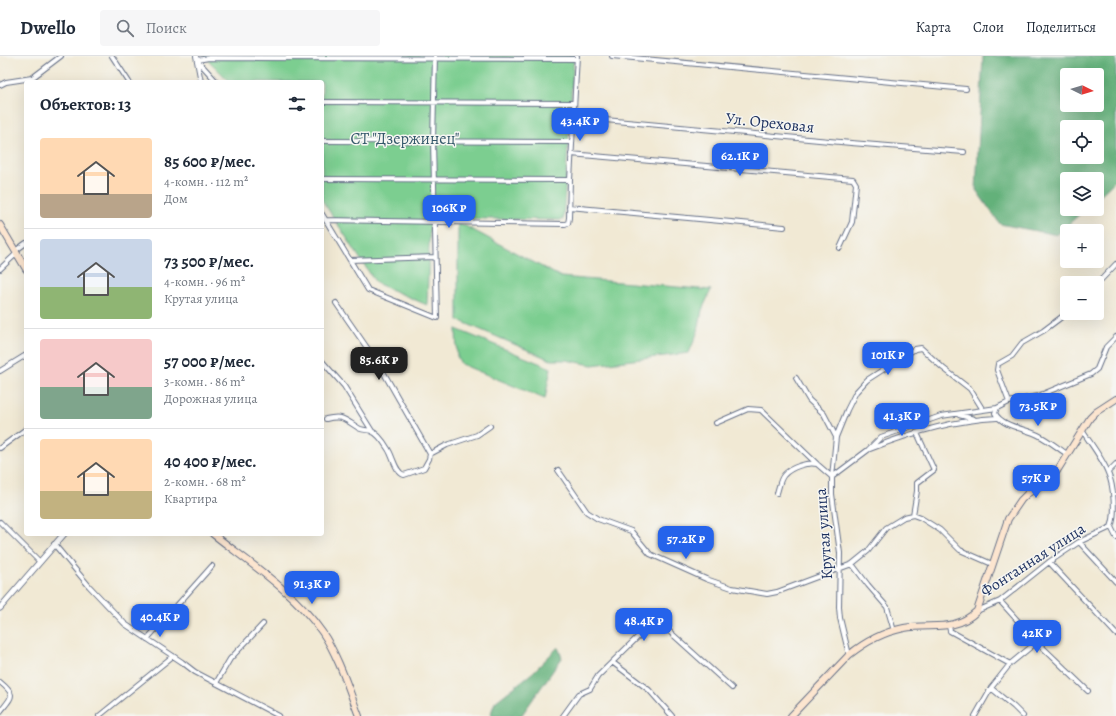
<!DOCTYPE html>
<html lang="ru">
<head>
<meta charset="utf-8">
<style>
  body { margin:0; font-family:Alegreya,serif; background:#f6f6f7; color:#1f2937; height:100vh; display:flex; flex-direction:column; font-size:15px; white-space:nowrap }
  * { box-sizing:border-box; margin:0 }
  p { font-size:13px; color:#747a83 }
  .icon { flex:none; width:22px; height:22px; fill:none; stroke:currentColor; stroke-width:2; stroke-linecap:round; stroke-linejoin:round }
  .map { position:relative; flex:1; overflow:hidden }
  .sheet { position:absolute; left:24px; top:24px; width:300px; height:456px; display:flex; flex-direction:column; background:#fff; border-radius:4px; box-shadow:0 4px 16px #0002 }
  .sheet>* { flex:none }
  .needle { width:26px; rotate:95deg }
  .controls { position:absolute; left:1060px; top:12px; display:grid; gap:8px }
  .controls a { display:grid; place-items:center; width:44px; height:44px; border-radius:4px; background:#fff; box-shadow:0 4px 16px #0002; font-size:20px }
  .price { position:absolute; translate:-50% -34px; padding:0 9px; border-radius:8px; background:#2563eb; color:#fff; font-size:13px; line-height:26px; filter:drop-shadow(0 1px 2px #0008) }
  .price::after { content:''; position:absolute; left:50%; top:24px; width:12px; height:9px; margin-left:-6px; background:inherit; clip-path:polygon(0 0,100% 0,50% 100%) }
  .price.on { background:#222; color:#fff }
  ul { padding:0; list-style:none }
  li { display:flex; align-items:center; gap:12px; height:100px; padding:0 16px }
  li+li { border-top:1px solid #e0e1e3 }
  li span { display:grid; place-items:center; flex:none; width:112px; height:80px; border-radius:4px; color:#555 }
  li>.icon { margin-inline-start:auto }
  span .icon { width:48px; height:48px; fill:#fffc; stroke-width:1 }
  li b { font-size:17px }
  h2 { display:flex; justify-content:space-between; align-items:center; height:48px; padding:0 16px; font-size:17px }
  header { display:flex; align-items:center; gap:24px; box-sizing:border-box; height:56px; padding:0 20px; background:#fff; border-bottom:1px solid #e0e1e3 }
  header strong { font-size:19px }
  nav { display:flex; gap:22px; margin-inline-start:auto; font-size:14px }
  .search { width:280px; height:36px; background:#f6f6f7; display:flex; align-items:center; gap:10px; box-sizing:border-box; padding:0 14px; border-radius:4px; color:#747a83; font-size:15px }
  .map>svg:first-child { display:block }
</style>
</head>
<body>
<header>
<strong>Dwello</strong>
<div class="search"><svg class="icon" aria-label="search" viewBox="0 0 24 24"><circle cx="10" cy="10" r="6"/><path d="M15 15l6 6"/></svg>Поиск</div>
<nav><a>Карта</a><a>Слои</a><a>Поделиться</a></nav>
</header>
<div class="map">
<svg width="1116" height="660" viewBox="0 0 1116 660">
  <rect width="100%" height="100%" fill="#f6f6f2"/>
  <filter id="ink" filterUnits="userSpaceOnUse"><feTurbulence type="fractalNoise" baseFrequency=".025" numOctaves="2"/><feDisplacementMap in="SourceGraphic" scale="8" xChannelSelector="R" yChannelSelector="G"/><feConvolveMatrix kernelMatrix="1 2 1 2 8 2 1 2 1" color-interpolation-filters="sRGB"/></filter>
  <filter id="wash" filterUnits="userSpaceOnUse"><feTurbulence type="fractalNoise" baseFrequency=".012" numOctaves="4" result="noise"/><feDisplacementMap in="SourceGraphic" scale="16" xChannelSelector="R" yChannelSelector="G"/><feGaussianBlur stdDeviation="0.9" result="paint"/><feColorMatrix in="noise" values="0 0 0 0 0 0 0 0 0 0 0 0 0 0 0 0 0 1.4 0 .05"/><feComposite in="paint" operator="in"/></filter>
  <g filter="url(#wash)">
    <rect width="100%" height="100%" fill="#f1e9d4"/>
    <path fill="#7bce90" stroke="#4b7e77" d="M204,0H574L563,164L430,162L427,249L376,227L322,144V26H230Z
      M458,166L561,221L711,234L702,254L698,275L689,297L592,309L566,304H551L458,264Z
      M456,273L551,312L545,343L461,308L457,300Z"/>
    <path fill="#64b17a" stroke="#40706c" fill-rule="evenodd" d="M983,0H1116V124L1097,142V123H1067V153H1085L1057,179L1000,168L976,134ZM1067,19H1097V49H1067ZM1067,71H1097V101H1067Z
      M558,591L562,602L521,660H490L495,646L532,617Z"/>
  </g>
  <g filter="url(#ink)">
    <g fill="none" stroke-linecap="round" stroke-linejoin="round">
      <g stroke="#667087" stroke-width="6">
        <path id="minor" d="M112,0L129,26
          M196,0L201,26
          M612,0L966,33
          M216,25L197,4L209,2L577,3
          M0,29L6,26L32,22L61,0
          M322,46L574,47
          M573,61L851,87L964,96
          M322,85L572,86
          M571,98L853,123L856,128L852,166L840,192
          M322,123L570,124
          M569,151L784,171
          M322,158L368,234L437,262L433,85L435,0
          M325,164L565,168L568,167L569,162L570,124L577,0
          M15,195L26,187
          M350,204L435,201
          M0,213L17,197
          M1097,228L1116,208
          M336,247L381,312L430,398
          M322,305L344,330L372,375
          M0,315L26,299
          M796,322L809,344L824,358L836,381
          M1009,346L997,314L998,308L1012,300L1022,287L1043,275L1067,257
          M997,352L995,357C1001,370 1026,373 1038,379C1048,384 1058,392 1067,398
          M959,359L974,363
          M326,363C342,359 344,363 357,371C361,375 366,373 371,375C378,377 385,388 388,393C393,400 395,416 404,419L424,412L429,403L430,398L447,389L477,379L490,370
          M716,367L748,353L761,354L817,408L832,421
          M1082,374C1090,387 1103,403 1108,417C1114,430 1116,459 1111,471
          M0,392L26,373
          M870,393C910,377 954,364 997,362
          M558,414L587,456L598,463L631,475L650,498L706,523L732,532L767,538L777,536L852,508L868,495L886,472L904,461L913,459L917,435V427L934,414L917,377
          M1108,416L1116,408
          M832,421L836,381L847,354L856,336L867,324L915,293L921,292L943,312L970,333L983,354
          M777,437C779,431 780,423 784,419C791,411 807,406 817,408
          M913,459L921,462L940,474L960,494L992,508
          M0,466L40,506
          M1111,471L1116,481
          M1079,486L1116,526
          M54,488L89,530L125,568L182,606L195,616L279,660
          M1049,506L1116,578
          M852,508L868,529L887,551L894,575
          M1000,545L1037,586L1088,635
          M977,555L1000,545L1049,506L1079,486L1111,471
          M949,570L950,575L1010,608
          M147,583L212,510
          M849,599L840,562L839,551L840,497L832,438V421L868,394L881,381L941,360L997,352L1009,346L1038,340L1091,318L1097,313L1106,291L1116,281
          M612,606L649,634L672,660
          M0,626C17,640 12,640 0,656
          M216,627L230,603L263,568
          M991,632L1014,651L1023,660
          M99,660L173,600
          M563,660L579,638L590,633L598,620L648,571C657,569 662,571 670,576L732,632
          M975,660L991,632L1010,608L1037,586"/>
      </g>
      <g stroke="#667087" stroke-width="7">
        <path id="tertiary" d="M0,552L64,478"/>
      </g>
      <g stroke="#667087" stroke-width="8">
        <path id="secondary" d="M0,169L26,213
          M213,478C251,508 294,536 322,576C338,599 349,634 359,660
          M791,660L849,599C865,586 884,576 904,572C932,567 954,577 977,555L1008,463L1021,444L1027,438L1044,427L1057,415L1090,362L1096,356L1116,343"/>
      </g>
      <use href="#minor" stroke="#fff" stroke-width="4"/>
      <use href="#tertiary" stroke="#fff" stroke-width="5"/>
      <use href="#secondary" stroke="#fce5cf" stroke-width="6"/>
    </g>
  </g>
  <g text-anchor="middle" dominant-baseline="central" stroke-width="3" stroke-linejoin="round" paint-order="stroke">
    <g font-size="16" fill="#1b2f5e" stroke="#f6f6f2">
      <text transform="translate(770 67) rotate(6)">Ул. Ореховая</text>
      <text transform="translate(824 478) rotate(-94)">Крутая улица</text>
      <text transform="translate(1033 504) rotate(-33)">Фонтанная улица</text>
    </g>
    <g font-size="16" fill="#33576a" stroke="#f6f6f2">
      <text x="405" y="83">СТ "Дзержинец"</text>
    </g>
  </g>
</svg>
<div class="controls">
<a><svg class="needle" viewBox="-14 -14 28 28"><path d="M0-13l5 13h-10z" fill="#e53935"/><path d="M0 13l5-13h-10z" fill="#747a83"/></svg></a>
<a><svg class="icon" aria-label="locate" viewBox="0 0 24 24"><circle cx="12" cy="12" r="6"/><path d="M12 2v4M12 18v4M2 12h4M18 12h4"/></svg></a>
<a><svg class="icon" aria-label="layers" viewBox="0 0 24 24"><path d="M12 4l9 5-9 5-9-5zM3 14l9 5 9-5"/></svg></a>
<a>+</a>
<a>−</a>
</div>
<b class="price" style="left:580px;top:86px">43.4K ₽</b>
<b class="price" style="left:740px;top:121px">62.1K ₽</b>
<b class="price" style="left:449px;top:173px">106K ₽</b>
<b class="price" style="left:888px;top:320px">101K ₽</b>
<b class="price on" style="left:379px;top:325px">85.6K ₽</b>
<b class="price" style="left:1038px;top:371px">73.5K ₽</b>
<b class="price" style="left:902px;top:381px">41.3K ₽</b>
<b class="price" style="left:1036px;top:443px">57K ₽</b>
<b class="price" style="left:686px;top:504px">57.2K ₽</b>
<b class="price" style="left:312px;top:549px">91.3K ₽</b>
<b class="price" style="left:160px;top:582px">40.4K ₽</b>
<b class="price" style="left:644px;top:586px">48.4K ₽</b>
<b class="price" style="left:1037px;top:598px">42K ₽</b>
<section class="sheet">
<h2>Объектов: 13<svg class="icon" aria-label="filters" viewBox="0 0 24 24"><path d="M4 7h16M4 17h16"/><circle cx="9" cy="7" r="2"/><circle cx="15" cy="17" r="2"/></svg></h2>
<ul>
<li><span style="background:linear-gradient(#ffd9b3 70%,#b9a48a 0)"><svg class="icon" aria-label="home" viewBox="0 0 24 24"><path d="M3 11l9-7 9 7M6 9v11h12V9"/></svg></span><div><b>85 600 ₽/мес.</b><p>4-комн. · 112 m²</p><p>Дом</p></div></li>
<li><span style="background:linear-gradient(#c9d6e8 60%,#8fb573 0)"><svg class="icon" aria-label="home" viewBox="0 0 24 24"><path d="M3 11l9-7 9 7M6 9v11h12V9"/></svg></span><div><b>73 500 ₽/мес.</b><p>4-комн. · 96 m²</p><p>Крутая улица</p></div></li>
<li><span style="background:linear-gradient(#f6c9c9 60%,#7fa58c 0)"><svg class="icon" aria-label="home" viewBox="0 0 24 24"><path d="M3 11l9-7 9 7M6 9v11h12V9"/></svg></span><div><b>57 000 ₽/мес.</b><p>3-комн. · 86 m²</p><p>Дорожная улица</p></div></li>
<li><span style="background:linear-gradient(#ffd9b3 65%,#c2b280 0)"><svg class="icon" aria-label="home" viewBox="0 0 24 24"><path d="M3 11l9-7 9 7M6 9v11h12V9"/></svg></span><div><b>40 400 ₽/мес.</b><p>2-комн. · 68 m²</p><p>Квартира</p></div></li>
</ul>
</section>
</div>
</body>
</html>
